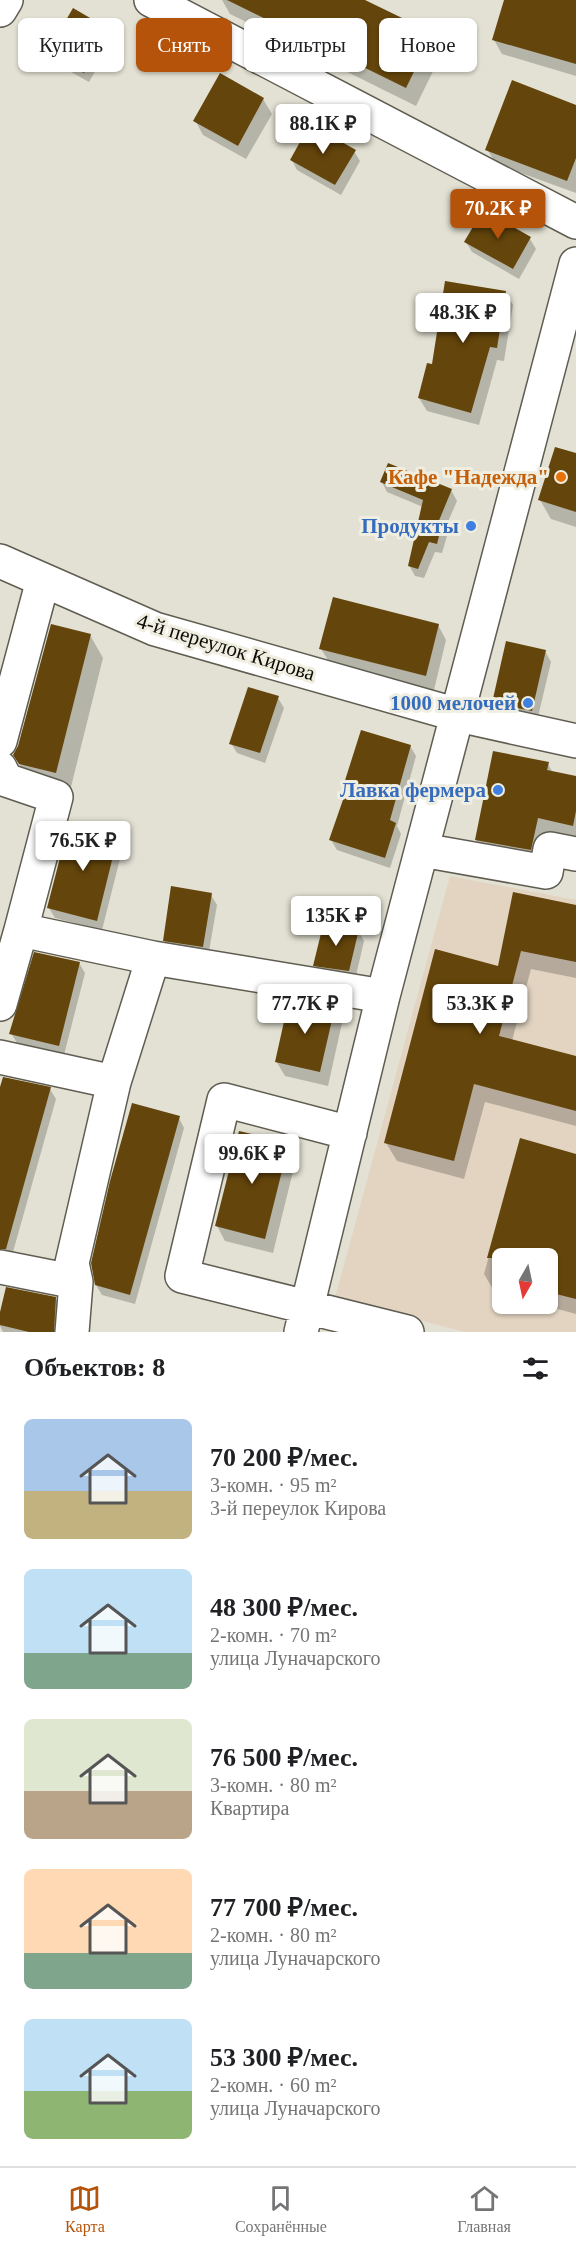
<!DOCTYPE html>
<html lang="ru">
<head>
<meta charset="utf-8">
<style>
  body { margin:0; font-family:"Times New Roman",serif; background:#f2f2f2; color:#202124; height:100vh; display:flex; flex-direction:column; font-size:22px; white-space:nowrap }
  * { box-sizing:border-box; margin:0 }
  p { font-size:20px; color:#757577 }
  .icon { flex:none; width:33px; height:33px; fill:none; stroke:currentColor; stroke-width:2; stroke-linecap:round; stroke-linejoin:round }
  .map { position:relative; height:1332px; overflow:hidden }
  .drawer { display:flex; flex-direction:column; background:#fff; flex:1 }
  .drawer>* { flex:none }
  .top-card { position:absolute; left:18px; top:18px; width:540px; height:54px; display:flex; gap:12px }
  .needle { width:39px; rotate:189deg }
  .fabs { position:absolute; left:492px; top:1248px; display:grid; gap:12px }
  .fabs a { display:grid; place-items:center; width:66px; height:66px; border-radius:9px; background:#fff; box-shadow:0 2px 4px #0004; font-size:30px }
  .price { position:absolute; translate:-50% -51px; padding:0 14px; border-radius:6px; background:#fff; color:#222; font-size:20px; line-height:39px; filter:drop-shadow(0 2px 3px #0008) }
  .price::after { content:''; position:absolute; left:50%; top:36px; width:18px; height:14px; margin-left:-9px; background:inherit; clip-path:polygon(0 0,100% 0,50% 100%) }
  .price.on { background:#b45309; color:#fff }
  ul { padding:0; list-style:none }
  li { display:flex; align-items:center; gap:18px; height:150px; padding:0 24px }
  li span { display:grid; place-items:center; flex:none; width:168px; height:120px; border-radius:9px; color:#555 }
  li>.icon { margin-inline-start:auto }
  span .icon { width:72px; height:72px; fill:#fffc; stroke-width:1 }
  li b { font-size:26px }
  h2 { display:flex; justify-content:space-between; align-items:center; height:72px; padding:0 24px; font-size:26px }
  .tag { padding:0 21px; border-radius:9px; background:#fff; box-shadow:0 2px 4px #0004; font-size:21px; line-height:54px }
  .tag.on { background:#b45309; color:#fff }
  .tab-bar { display:flex; justify-content:space-around; align-items:center; height:84px; border-top:2px solid #e0e0e0; background:#fff; font-size:16px; color:#757577 }
  .tab-bar a { display:grid; justify-items:center; gap:3px }
  .tab-bar .on { color:#b45309 }
  .map>svg:first-child { display:block }
</style>
</head>
<body>
<div class="map">
<svg width="576" height="1332" viewBox="0 0 576 1332">
  <rect width="100%" height="100%" fill="#e3e1d3"/>
  <path fill="#e2d4c1" fill-rule="evenodd" d="M450,876L576,900V1332H465L335,1298ZM502,1258H548V1304H502Z"/>
  <path fill="#0003" d="M222,0H362L432,35L442,53L416,106L230,14Z
    M505,0H576V76L502,54L494,40Z
    M108,30L113,40L89,82L55,63L49,53Z
    M220,75L263,99L272,114L246,159L203,135L195,120Z
    M576,106V193L496,164L487,149Z
    M354,151L360,161L341,195L297,170L292,160Z
    M483,212L530,239L536,249L519,279L472,252L466,242Z
    M505,292L513,305L504,361L497,360L479,425L427,411L419,398L433,366Z
    M576,455V527L551,519L540,500Z
    M382,482L451,490L457,501L444,531L447,536L442,553L435,552L424,578L415,576L409,565L423,507L387,492Z
    M438,625L446,640L434,690L330,663L321,649Z
    M90,635L103,658L69,795L28,778L14,755Z
    M545,651L551,662L537,721L500,712L494,702Z
    M278,698L284,708L265,763L237,753L231,743Z
    M410,746L416,756L397,826L401,834L390,868L337,850L331,840L345,797L343,793Z
    M548,764L553,773L576,778V846L544,873L489,863L476,840Z
    M117,837L123,847L102,930L55,918L49,908Z
    M211,895L217,905L208,957L170,950L164,940Z
    M576,906V978L531,969L512,1041L576,1058V1126L485,1102L464,1179L397,1161L386,1143L499,967Z
    M358,930L364,941L355,980L321,975L315,965Z
    M79,963L85,973L64,1055L17,1043L11,1033Z
    M334,1008L342,1023L328,1086L285,1076L276,1061Z
    M50,1089L56,1099L11,1259H0V1093Z
    M179,1118L184,1128L135,1304L102,1295L96,1285Z
    M521,1140L576,1155V1314L539,1304H548V1258H502V1294L494,1291L484,1274Z
    M288,1145L296,1159L273,1253L225,1241L217,1226Z
    M55,1298L64,1313L63,1332H3L0,1326V1319Z"/>
  <path fill="#64450b" d="M227,0H365L433,33L406,88Z
    M504,0H576V64L492,40Z
    M73,8L109,29L84,73L47,53Z
    M220,73L264,98L238,146L193,121Z
    M512,80L576,105V158L567,181L485,150Z
    M310,124L356,150L335,185L290,160Z
    M483,210L531,237L513,269L464,242Z
    M445,281L506,291L497,348L490,347L471,413L418,398L427,363L432,364Z
    M555,447L576,453V512L538,500Z
    M388,463L452,489L438,523L442,524L437,544L429,542L418,569L408,566L423,500L380,482Z
    M333,597L439,624L426,676L319,649Z
    M51,624L91,634L56,773L19,764L13,755L18,746Z
    M506,641L546,650L532,711L492,703Z
    M248,687L279,696L260,753L229,744Z
    M361,730L411,745L390,820L396,823L385,858L329,840L345,794L341,793Z
    M493,751L549,762L547,770L576,776V811L573,826L538,818L531,850L475,840Z
    M69,823L118,836L97,921L47,908Z
    M171,886L212,893L203,947L163,941Z
    M513,892L576,905V962L521,951L499,1036L576,1056V1111L474,1084L454,1161L384,1143L435,949L498,966Z
    M324,921L359,929L349,971L313,966Z
    M34,952L80,962L59,1046L9,1034Z
    M289,999L335,1007L320,1072L275,1062Z
    M3,1077L51,1087L6,1249H0V1087Z
    M132,1103L180,1116L130,1295L95,1285L91,1263L110,1181Z
    M239,1131L289,1143L265,1239L215,1226Z
    M520,1138L576,1154V1299L548,1292V1258H487Z
    M6,1287L56,1297L54,1332H29L0,1325V1312Z"/>
  <g fill="none" stroke-linecap="round" stroke-linejoin="round">
    <g stroke="#5f5d51" stroke-width="36">
      <path id="minor" d="M151,0L576,222
        M0,10L6,0
        M0,561L155,629L458,715L576,741
        M0,741L43,580
        M0,768L6,780L56,797L21,930
        M422,850L546,872L550,849L576,854
        M0,1004L21,930L153,958
        M0,1057L114,1082L153,958L383,996
        M350,1133L224,1100L182,1276L407,1332
        M0,1267L76,1282L72,1332
        M76,1282L72,1263L114,1082
        M301,1332L383,996L576,264"/>
    </g>
    <use href="#minor" stroke="#fff" stroke-width="33"/>
  </g>
  <circle fill="#e8710a" stroke="#f0eee0" stroke-width="2" cx="561" cy="477" r="6"/>
  <g fill="#3f7fe0" stroke="#f0eee0" stroke-width="2">
    <circle cx="471" cy="526" r="6"/>
    <circle cx="528" cy="703" r="6"/>
    <circle cx="498" cy="790" r="6"/>
  </g>
  <g text-anchor="middle" dominant-baseline="central" stroke-width="6" stroke-linejoin="round" paint-order="stroke">
    <g font-size="21" font-weight="bold" fill="#c56008" stroke="#f0eee0" text-anchor="end">
      <text x="549" y="477">Кафе "Надежда"</text>
    </g>
    <g font-size="21" font-weight="bold" fill="#366cbe" stroke="#f0eee0" text-anchor="end">
      <text x="459" y="526">Продукты</text>
      <text x="516" y="703">1000 мелочей</text>
      <text x="486" y="790">Лавка фермера</text>
    </g>
    <g font-size="21" fill="#0d0d08" stroke="#f0eee0">
      <text transform="translate(226 647) rotate(17)">4-й переулок Кирова</text>
    </g>
  </g>
</svg>
<div class="fabs">
<a><svg class="needle" viewBox="-14 -14 28 28"><path d="M0-13l5 13h-10z" fill="#e53935"/><path d="M0 13l5-13h-10z" fill="#757577"/></svg></a>
</div>
<b class="price" style="left:323px;top:155px">88.1K ₽</b>
<b class="price on" style="left:498px;top:240px">70.2K ₽</b>
<b class="price" style="left:463px;top:344px">48.3K ₽</b>
<b class="price" style="left:83px;top:872px">76.5K ₽</b>
<b class="price" style="left:336px;top:947px">135K ₽</b>
<b class="price" style="left:305px;top:1035px">77.7K ₽</b>
<b class="price" style="left:480px;top:1035px">53.3K ₽</b>
<b class="price" style="left:252px;top:1185px">99.6K ₽</b>
<div class="top-card">
<a class="tag">Купить</a>
<a class="tag on">Снять</a>
<a class="tag">Фильтры</a>
<a class="tag">Новое</a>
</div>
</div>
<section class="drawer">
<h2>Объектов: 8<svg class="icon" aria-label="filters" viewBox="0 0 24 24"><path d="M4 7h16M4 17h16"/><circle cx="9" cy="7" r="2"/><circle cx="15" cy="17" r="2"/></svg></h2>
<ul>
<li><span style="background:linear-gradient(#a9c7e8 60%,#c2b280 0)"><svg class="icon" aria-label="home" viewBox="0 0 24 24"><path d="M3 11l9-7 9 7M6 9v11h12V9"/></svg></span><div><b>70 200 ₽/мес.</b><p>3-комн. · 95 m²</p><p>3-й переулок Кирова</p></div></li>
<li><span style="background:linear-gradient(#bfe0f5 70%,#7fa58c 0)"><svg class="icon" aria-label="home" viewBox="0 0 24 24"><path d="M3 11l9-7 9 7M6 9v11h12V9"/></svg></span><div><b>48 300 ₽/мес.</b><p>2-комн. · 70 m²</p><p>улица Луначарского</p></div></li>
<li><span style="background:linear-gradient(#dfe7d0 60%,#b9a48a 0)"><svg class="icon" aria-label="home" viewBox="0 0 24 24"><path d="M3 11l9-7 9 7M6 9v11h12V9"/></svg></span><div><b>76 500 ₽/мес.</b><p>3-комн. · 80 m²</p><p>Квартира</p></div></li>
<li><span style="background:linear-gradient(#ffd9b3 70%,#7fa58c 0)"><svg class="icon" aria-label="home" viewBox="0 0 24 24"><path d="M3 11l9-7 9 7M6 9v11h12V9"/></svg></span><div><b>77 700 ₽/мес.</b><p>2-комн. · 80 m²</p><p>улица Луначарского</p></div></li>
<li><span style="background:linear-gradient(#bfe0f5 60%,#8fb573 0)"><svg class="icon" aria-label="home" viewBox="0 0 24 24"><path d="M3 11l9-7 9 7M6 9v11h12V9"/></svg></span><div><b>53 300 ₽/мес.</b><p>2-комн. · 60 m²</p><p>улица Луначарского</p></div></li>
</ul>
</section>
<nav class="tab-bar">
<a class="on"><svg class="icon" aria-label="map" viewBox="0 0 24 24"><path d="M3 6l6-2 6 2 6-2v14l-6 2-6-2-6 2zM9 4v14M15 6v14"/></svg>Карта</a>
<a><svg class="icon" aria-label="saved" viewBox="0 0 24 24"><path d="M7 4h10v16l-5-4-5 4z"/></svg>Сохранённые</a>
<a><svg class="icon" aria-label="home" viewBox="0 0 24 24"><path d="M3 11l9-7 9 7M6 9v11h12V9"/></svg>Главная</a>
</nav>
</body>
</html>
